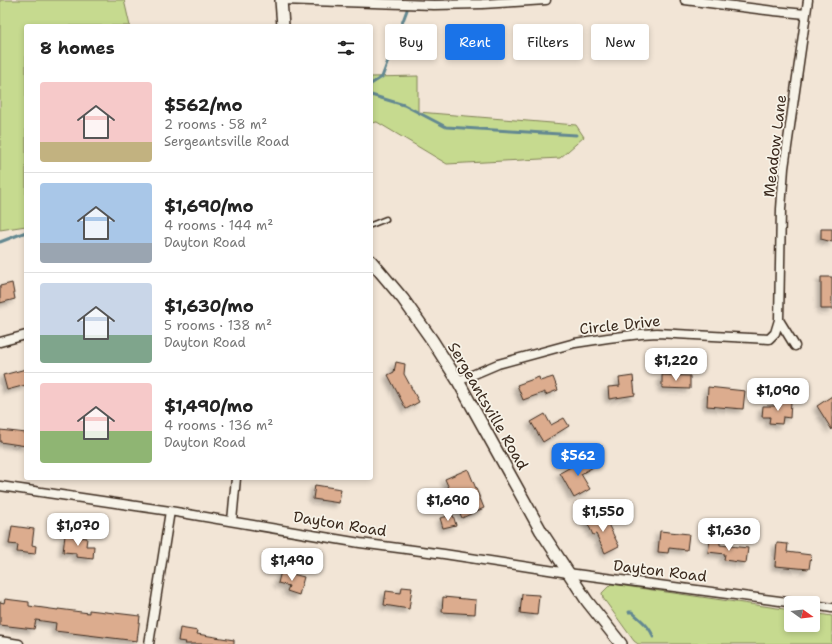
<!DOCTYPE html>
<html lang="en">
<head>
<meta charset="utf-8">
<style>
  body { margin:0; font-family:"Shantell Sans",sans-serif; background:#f6f6f6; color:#222; height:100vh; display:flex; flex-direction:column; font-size:15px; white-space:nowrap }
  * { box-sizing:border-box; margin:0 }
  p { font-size:13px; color:#767676 }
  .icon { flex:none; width:22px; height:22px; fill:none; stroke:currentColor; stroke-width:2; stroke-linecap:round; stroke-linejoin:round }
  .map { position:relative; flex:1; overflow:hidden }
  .drawer { position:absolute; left:24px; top:24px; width:349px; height:456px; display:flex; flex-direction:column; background:#fff; border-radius:4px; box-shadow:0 2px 6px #0003 }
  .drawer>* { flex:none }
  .top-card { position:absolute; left:385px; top:24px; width:380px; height:36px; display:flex; gap:8px }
  .needle { width:26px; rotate:104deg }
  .buttons { position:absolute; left:784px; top:596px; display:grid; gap:8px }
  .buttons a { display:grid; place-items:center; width:36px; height:36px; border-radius:4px; background:#fff; box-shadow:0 2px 6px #0003; font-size:20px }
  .price { position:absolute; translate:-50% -34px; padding:0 9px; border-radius:8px; background:#fff; color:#222; font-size:13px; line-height:26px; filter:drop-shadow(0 1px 2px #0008) }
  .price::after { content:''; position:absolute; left:50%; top:24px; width:12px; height:9px; margin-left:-6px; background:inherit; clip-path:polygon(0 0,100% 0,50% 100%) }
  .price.current { background:#1a73e8; color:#fff }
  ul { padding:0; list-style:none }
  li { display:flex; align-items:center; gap:12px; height:100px; padding:0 16px }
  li+li { border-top:1px solid #e0e0e0 }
  li span { display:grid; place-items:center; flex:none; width:112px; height:80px; border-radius:4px; color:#555 }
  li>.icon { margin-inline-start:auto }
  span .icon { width:48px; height:48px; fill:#fffc; stroke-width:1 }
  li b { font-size:17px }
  h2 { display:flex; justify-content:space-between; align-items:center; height:48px; padding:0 16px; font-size:17px }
  .chip { padding:0 14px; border-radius:4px; background:#fff; box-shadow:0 2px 6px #0003; font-size:14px; line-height:36px }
  .chip.current { background:#1a73e8; color:#fff }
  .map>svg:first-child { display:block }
</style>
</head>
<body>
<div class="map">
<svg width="832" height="644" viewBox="0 0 832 644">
  <defs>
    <filter id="shadow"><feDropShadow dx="-3.5" dy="3.5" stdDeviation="2" flood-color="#0004"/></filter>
  </defs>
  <rect width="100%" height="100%" fill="#f2e5d6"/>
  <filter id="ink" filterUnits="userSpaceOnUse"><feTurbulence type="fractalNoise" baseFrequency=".025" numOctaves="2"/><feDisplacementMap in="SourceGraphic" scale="8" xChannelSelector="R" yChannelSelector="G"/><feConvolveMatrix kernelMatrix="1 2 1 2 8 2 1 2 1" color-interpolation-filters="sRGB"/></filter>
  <g filter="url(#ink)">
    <path fill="#c6da8f" stroke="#808256" d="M0,0H124L130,26H26V226L0,230Z
      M418,76V112L576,125L584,137L560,158L447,164L377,122L371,123V77Z
      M611,584L791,610V625H813V613L832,616V644H638L634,641L603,598L602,593Z"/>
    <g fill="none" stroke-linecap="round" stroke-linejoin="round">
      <path stroke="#638891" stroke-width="3" d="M371,84L382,77L407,10
        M371,95L404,105L446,127L576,135
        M0,242L26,232
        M629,612H632C639,619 651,627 653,637"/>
    </g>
    <path fill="#dcac8e" stroke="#3b2a1e" filter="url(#shadow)" d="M821,229H832V242L821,239Z
      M821,277H832V309H821Z
      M12,283L15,299L0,303V286Z
      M396,362L405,364L404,374L419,402L406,409L388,375L394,372Z
      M26,369V385L7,390L3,375Z
      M662,375L690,376V389L662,388Z
      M633,376L635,395L609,399L608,387L620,386L619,378Z
      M539,377L540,381L553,377L558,390L545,395V392L523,400L517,385Z
      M708,387L745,391L743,409L707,406Z
      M832,396V430L817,406Z
      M776,400L791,401L790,418L783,417L782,424L769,423L770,417H762L763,406H776Z
      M545,414L551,425L564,418L569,426L543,442L531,422Z
      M0,430L26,433V446L0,442Z
      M590,456L595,466L581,474L590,489L574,498L560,473Z
      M468,469L484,508L462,518L445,479Z
      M315,485L341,489L339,503L313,499Z
      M603,514L619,546L605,553L596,534L593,535L587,522Z
      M453,515L456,525L443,528L440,518Z
      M12,526L34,529L32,545L36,546L35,554L17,552L18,545L9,544Z
      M660,531L689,534L687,550L669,548L668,553L658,552Z
      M65,535L87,538L86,546H94L93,559L76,557V553L63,552Z
      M710,540L720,541V545L748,548L746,563L724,560L725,554L708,552Z
      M777,543L788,544L787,552L811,555L809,569L775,566Z
      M281,571L304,577L299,595L287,591L289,586L278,583Z
      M402,587L412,588L409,609L384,605L386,591L401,593Z
      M522,594L539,595L537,615L520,613Z
      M443,597L476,600L475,614L442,612Z
      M5,599L29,602V606L58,610V609L89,613V610L140,616L137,641L55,631L56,623L36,620L34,629L0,625V602L4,603Z
      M180,628L198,631L197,634L234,640V644H185L186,642L178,641Z"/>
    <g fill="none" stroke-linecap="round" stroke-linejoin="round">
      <g stroke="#3b2a1e" stroke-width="7">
        <path id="lane" d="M371,225L386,219"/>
      </g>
      <g stroke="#3b2a1e" stroke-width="11">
        <path id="street" d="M281,0L434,5L482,4L546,0
          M685,0L774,11L806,14
          M779,320L795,346
          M0,342L26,335
          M458,381L498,364L575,343L608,338L641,334L657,333L769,339L775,333L779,320L781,209L784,168L808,0
          M0,486L170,511L360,543L444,554L568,573L795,603
          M232,521L236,478
          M813,605L832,608
          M0,641L19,644
          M149,644L170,511"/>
      </g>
      <g stroke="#3b2a1e" stroke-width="14">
        <path id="secondary" d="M281,0L283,26
          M371,261L403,299L432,340L458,381L541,531L587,601L621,644"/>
      </g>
      <use href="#lane" stroke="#f7f3e8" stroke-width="4"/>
      <use href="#street" stroke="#f7f3e8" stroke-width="8"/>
      <use href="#secondary" stroke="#f7f3e8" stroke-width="11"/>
    </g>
  </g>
  <g text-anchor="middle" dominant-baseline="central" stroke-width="3.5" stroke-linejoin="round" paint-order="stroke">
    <g font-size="15" fill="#3b2a1e" stroke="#f7f3e8">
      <text transform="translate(775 146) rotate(-83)">Meadow Lane</text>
      <text transform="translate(620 325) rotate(-6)">Circle Drive</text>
      <text transform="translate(488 406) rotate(60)">Sergeantsville Road</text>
      <text transform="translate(340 524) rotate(9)">Dayton Road</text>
      <text transform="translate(660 571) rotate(7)">Dayton Road</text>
    </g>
  </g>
</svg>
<div class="buttons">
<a><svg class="needle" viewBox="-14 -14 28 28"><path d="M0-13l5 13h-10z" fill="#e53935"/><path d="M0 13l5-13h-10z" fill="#767676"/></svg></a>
</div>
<b class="price" style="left:676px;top:382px">$1,220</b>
<b class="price" style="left:778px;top:412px">$1,090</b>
<b class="price current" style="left:578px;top:477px">$562</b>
<b class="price" style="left:448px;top:522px">$1,690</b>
<b class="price" style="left:603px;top:533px">$1,550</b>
<b class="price" style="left:78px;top:547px">$1,070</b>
<b class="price" style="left:729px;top:552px">$1,630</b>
<b class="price" style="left:292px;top:582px">$1,490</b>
<div class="top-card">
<a class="chip">Buy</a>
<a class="chip current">Rent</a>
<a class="chip">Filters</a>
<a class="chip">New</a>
</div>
<section class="drawer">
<h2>8 homes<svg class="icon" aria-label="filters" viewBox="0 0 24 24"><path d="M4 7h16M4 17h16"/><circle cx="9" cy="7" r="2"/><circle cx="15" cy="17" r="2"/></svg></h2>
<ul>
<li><span style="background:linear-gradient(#f6c9c9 75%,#c2b280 0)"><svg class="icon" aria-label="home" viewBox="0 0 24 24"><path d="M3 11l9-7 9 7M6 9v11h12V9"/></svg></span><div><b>$562/mo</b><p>2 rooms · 58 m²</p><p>Sergeantsville Road</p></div></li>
<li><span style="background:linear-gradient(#a9c7e8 75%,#9aa5b1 0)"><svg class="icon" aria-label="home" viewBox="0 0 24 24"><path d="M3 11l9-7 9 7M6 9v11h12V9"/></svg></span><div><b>$1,690/mo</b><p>4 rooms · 144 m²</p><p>Dayton Road</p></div></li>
<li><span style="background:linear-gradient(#c9d6e8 65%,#7fa58c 0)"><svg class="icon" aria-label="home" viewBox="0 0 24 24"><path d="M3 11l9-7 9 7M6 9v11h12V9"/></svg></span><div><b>$1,630/mo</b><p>5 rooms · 138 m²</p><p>Dayton Road</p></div></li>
<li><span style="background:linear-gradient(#f6c9c9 60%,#8fb573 0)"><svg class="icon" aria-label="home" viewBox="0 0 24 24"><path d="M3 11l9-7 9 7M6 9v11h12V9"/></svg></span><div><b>$1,490/mo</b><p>4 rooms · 136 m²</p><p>Dayton Road</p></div></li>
</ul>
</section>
</div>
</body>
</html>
